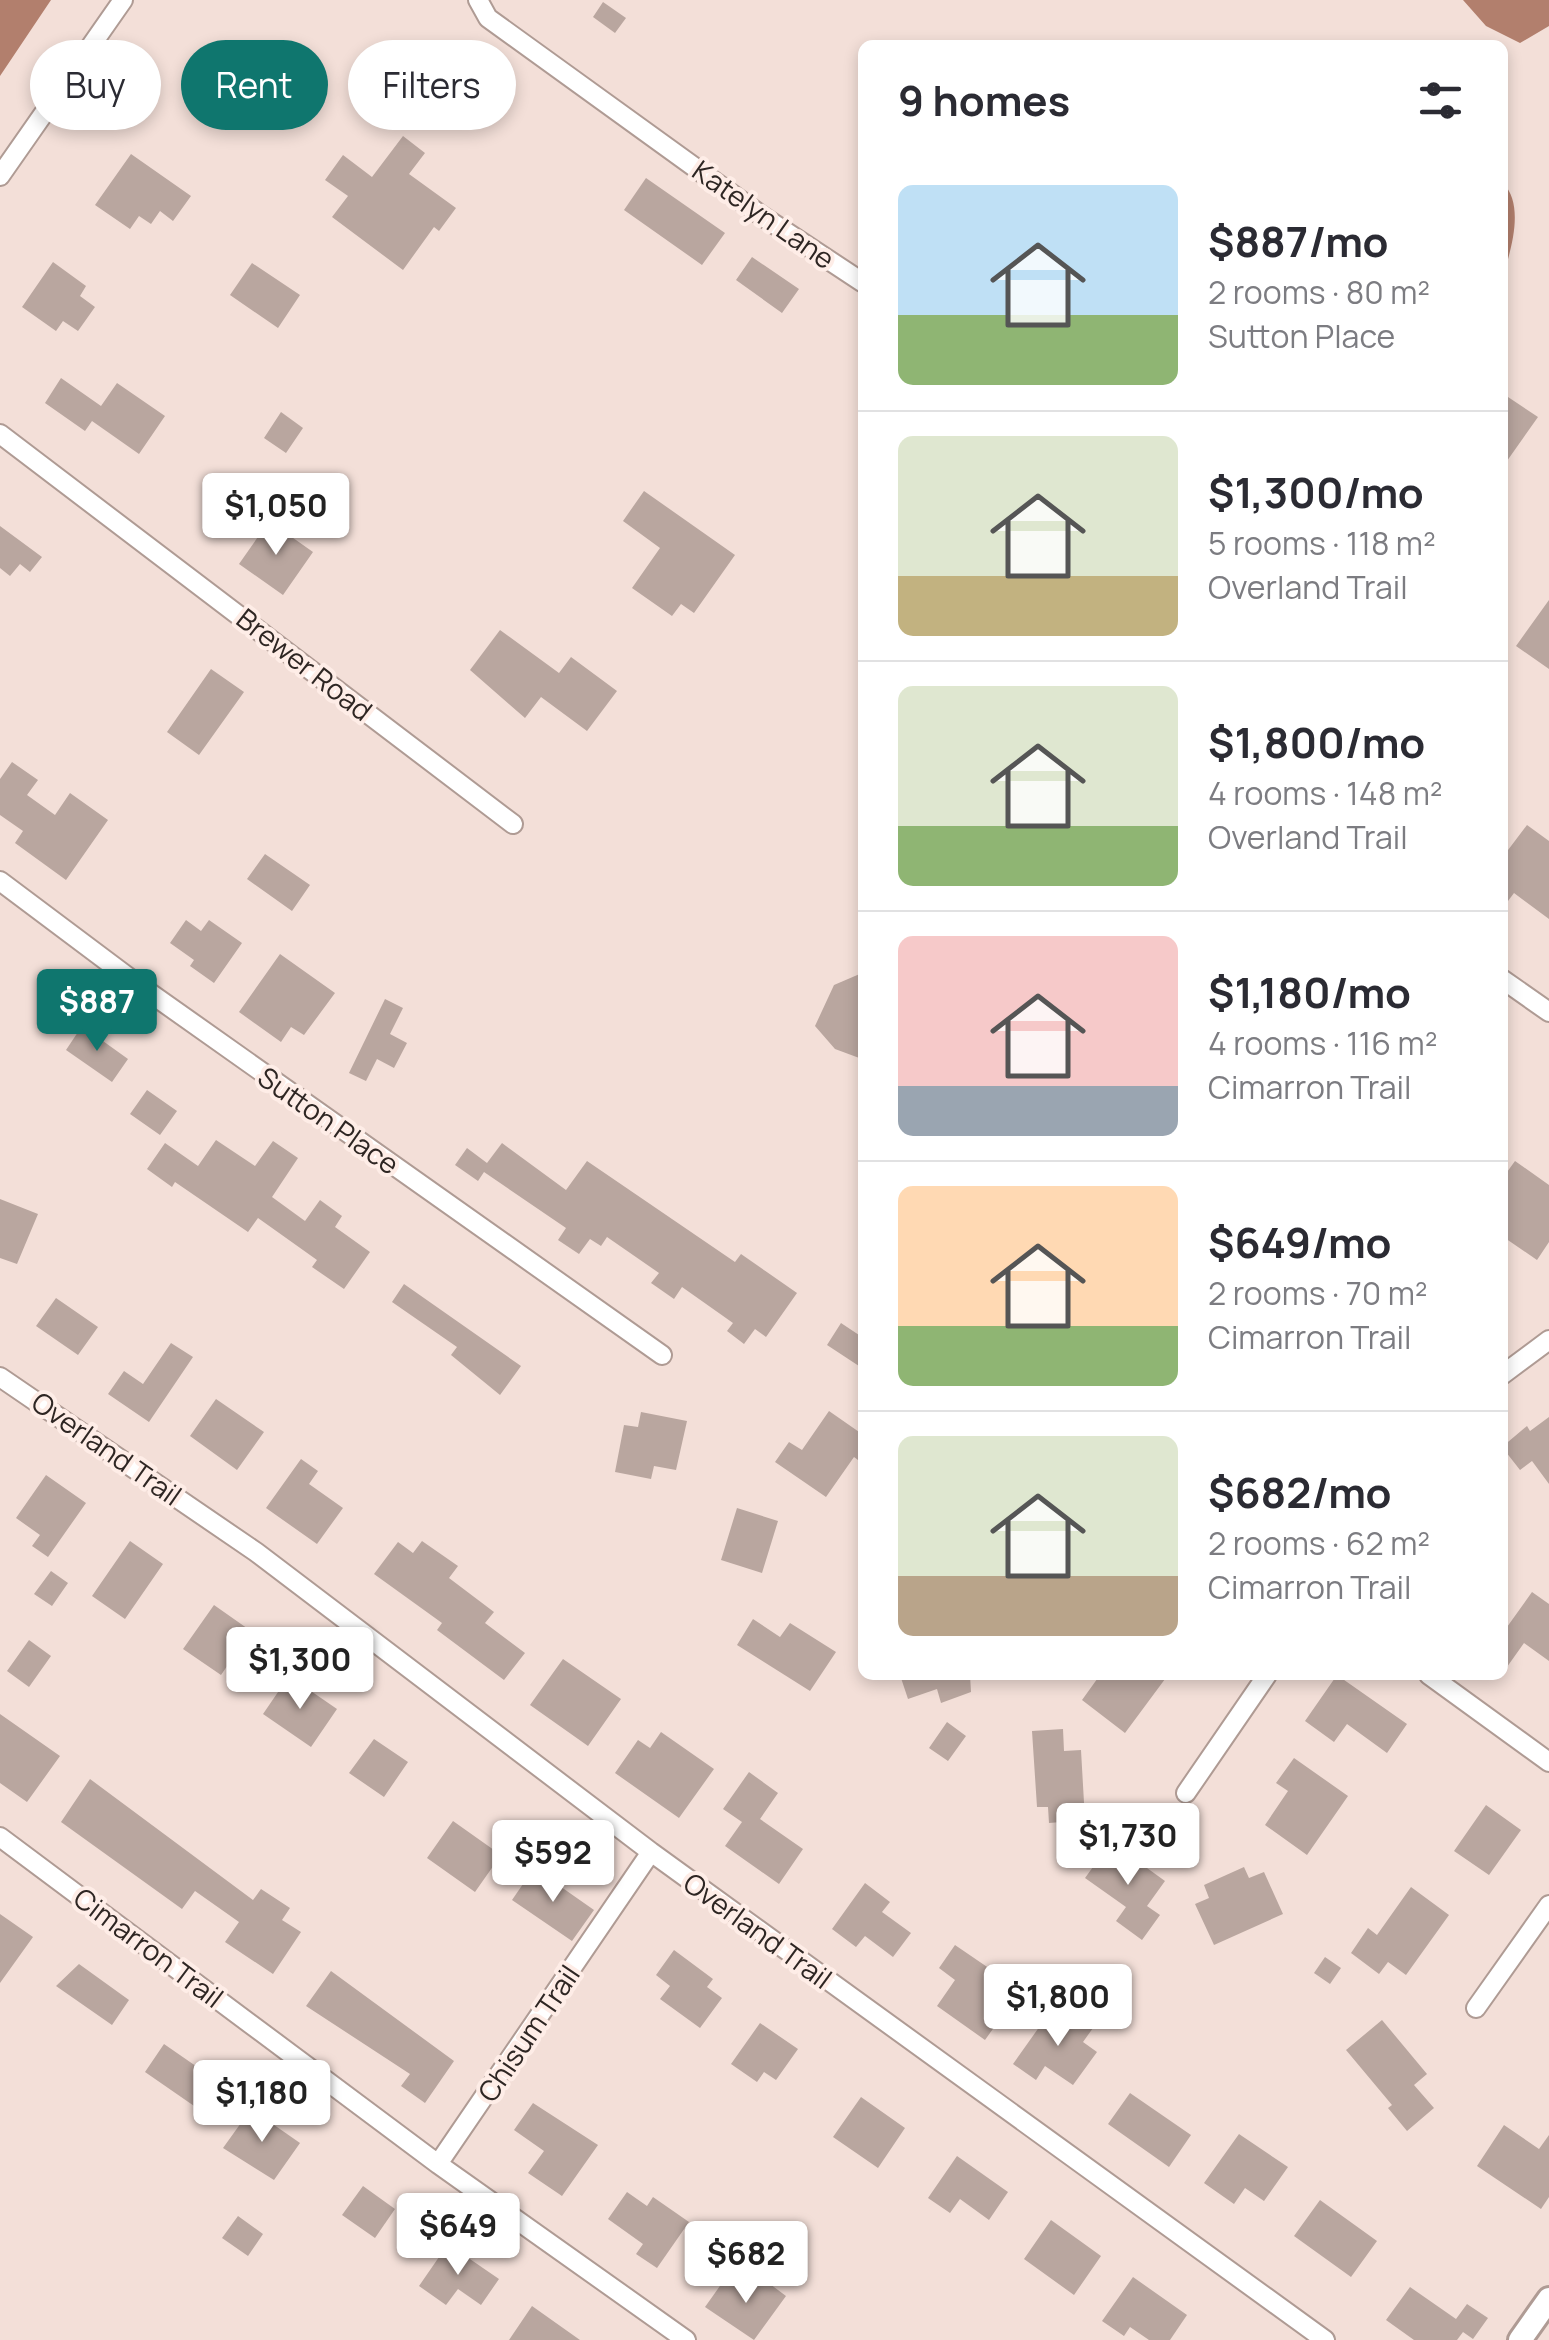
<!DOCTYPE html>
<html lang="en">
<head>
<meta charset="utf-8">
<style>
  body { margin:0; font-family:Manrope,sans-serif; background:#f2f2f3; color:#2b2b33; height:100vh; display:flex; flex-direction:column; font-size:38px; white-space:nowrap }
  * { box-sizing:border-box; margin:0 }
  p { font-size:32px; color:#7c7c81 }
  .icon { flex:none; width:55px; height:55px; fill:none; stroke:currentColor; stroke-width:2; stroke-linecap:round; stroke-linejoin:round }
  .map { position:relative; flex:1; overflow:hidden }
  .panel { position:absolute; left:858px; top:40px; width:650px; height:1640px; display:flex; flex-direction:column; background:#fff; border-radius:15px; box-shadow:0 5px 15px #0003 }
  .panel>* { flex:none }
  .banner { position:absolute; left:30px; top:40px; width:678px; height:90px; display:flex; gap:20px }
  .price { position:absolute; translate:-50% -85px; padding:0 22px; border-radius:10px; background:#fff; color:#222; font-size:32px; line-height:65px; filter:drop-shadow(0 2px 5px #0008) }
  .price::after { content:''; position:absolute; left:50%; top:60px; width:30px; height:22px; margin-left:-15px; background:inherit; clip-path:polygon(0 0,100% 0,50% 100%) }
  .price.active { background:#0f766e; color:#fff }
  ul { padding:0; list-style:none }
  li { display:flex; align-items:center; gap:30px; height:250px; padding:0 40px }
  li+li { border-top:2px solid #e1e1e2 }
  li span { display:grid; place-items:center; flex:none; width:280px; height:200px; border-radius:15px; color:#555 }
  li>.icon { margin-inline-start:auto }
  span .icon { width:120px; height:120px; fill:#fffc; stroke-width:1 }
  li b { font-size:42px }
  h2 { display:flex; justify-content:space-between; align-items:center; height:120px; padding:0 40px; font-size:42px }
  .tag { padding:0 35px; border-radius:45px; background:#fff; box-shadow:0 5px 15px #0003; font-size:35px; line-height:90px }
  .tag.active { background:#0f766e; color:#fff }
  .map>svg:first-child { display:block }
</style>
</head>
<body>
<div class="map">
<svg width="1549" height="2340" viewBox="0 0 1549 2340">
  <rect width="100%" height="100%" fill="#f3dfd8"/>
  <path fill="#b27f6d" d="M0,0H51L0,76Z
    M1463,0H1549V26L1520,43L1486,26Z
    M1503,183C1525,205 1511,250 1503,276Z"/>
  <path fill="#b9a69f" d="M603,2L626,18L615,33L593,17Z
    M403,136L425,153L409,174L456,208L439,231L434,227L403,270L332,217L348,196L325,180L343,155L372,177Z
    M131,154L191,196L173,221L160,211L151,224L139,216L130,229L95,205Z
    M646,178L725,233L702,265L624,210Z
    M752,257L799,289L782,313L736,280Z
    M53,262L86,286L80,296L95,307L78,331L63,321L56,331L22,307Z
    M252,263L300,295L278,328L230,295Z
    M61,378L101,406L117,383L165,416L139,454L92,421L85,431L45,403Z
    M1502,393L1538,417L1502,468Z
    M281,412L303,428L286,453L264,438Z
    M644,491L735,555L694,613L681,604L672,616L632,588L660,548L623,521Z
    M269,521L313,552L283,595L239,564Z
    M0,526L42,557L30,572L20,564L10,576L0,568Z
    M1549,600V669L1516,646Z
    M500,630L559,673L571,657L617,691L587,731L541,697L525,718L470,670Z
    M211,669L244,692L199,755L167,732Z
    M12,762L38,780L27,795L55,815L70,793L108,820L66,880L15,843L23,831L0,815V779Z
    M1527,825L1549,841V919L1514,893L1502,909V858Z
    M265,854L310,885L292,911L247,879Z
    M186,920L201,931L209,920L242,943L214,983L190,966L194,960L170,943Z
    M280,954L335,993L304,1035L291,1027L281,1042L239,1012Z
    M862,973V1059L835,1049L815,1026L834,985Z
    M385,999L403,1008L390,1034L407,1043L394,1068L377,1059L366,1081L349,1073Z
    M82,1026L128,1059L112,1082L66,1050Z
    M147,1090L177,1111L160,1135L130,1114Z
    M216,1140L255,1166L273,1141L298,1158L272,1197L305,1221L320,1200L342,1216L335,1227L370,1252L344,1289L312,1267L317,1260L258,1218L248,1232L175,1182L172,1187L147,1169L165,1143L198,1166Z
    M502,1143L566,1190L587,1161L735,1262L741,1254L797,1293L766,1337L755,1329L744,1344L727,1331L733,1323L682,1287L674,1299L651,1283L659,1273L607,1237L601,1246L590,1239L579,1254L558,1240L566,1228L484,1172L478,1181L455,1165L467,1148L487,1163Z
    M1515,1161L1549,1185V1242L1537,1260L1502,1236V1179Z
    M0,1199L38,1214L17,1264L0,1258Z
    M404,1284L521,1366L500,1395L451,1355L457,1347L392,1302Z
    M56,1298L98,1327L78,1355L36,1326Z
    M841,1323L862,1337V1368L827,1345Z
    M171,1343L193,1357L149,1422L108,1394L124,1371L143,1384Z
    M216,1399L264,1432L237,1470L190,1436Z
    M829,1411L862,1434V1463L854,1457L826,1497L775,1462L789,1442L802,1450Z
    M641,1412L687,1421L676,1470L654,1466L651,1479L615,1472L624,1425L638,1427Z
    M1549,1417V1484L1532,1461L1520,1470L1502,1447L1527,1426L1530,1431Z
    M301,1459L318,1471L309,1484L343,1508L317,1544L266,1508Z
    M46,1475L86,1503L48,1557L32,1546L40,1535L16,1518Z
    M737,1508L778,1521L762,1573L721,1560Z
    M130,1541L163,1564L125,1619L92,1596Z
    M422,1541L458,1566L449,1578L494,1612L485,1623L525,1653L504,1680L437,1630L442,1623L374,1574L398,1542L413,1553Z
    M51,1571L68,1583L52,1606L34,1594Z
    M1532,1592L1549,1604V1661L1524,1643L1502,1674V1634Z
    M214,1605L251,1631L221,1675L183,1649Z
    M753,1619L780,1637L790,1623L836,1652L810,1691L737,1645Z
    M29,1640L51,1656L29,1687L7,1671Z
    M563,1659L621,1699L588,1746L530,1705Z
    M900,1675H970L971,1692L941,1703L937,1689L908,1699Z
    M1100,1675H1168L1125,1733L1082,1700Z
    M1337,1675L1407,1724L1387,1753L1347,1724L1334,1742L1305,1721Z
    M289,1676L337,1709L311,1747L263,1714Z
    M0,1714L60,1756L27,1802L0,1783Z
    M947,1722L966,1736L948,1761L929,1748Z
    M1063,1729L1064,1751L1081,1750L1085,1820L1049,1823L1048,1807H1037L1032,1731Z
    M661,1732L714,1769L679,1818L615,1773L638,1740L650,1748Z
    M374,1739L408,1762L384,1797L349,1773Z
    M1294,1758L1348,1796L1307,1855L1265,1825L1288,1791L1276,1783Z
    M749,1772L778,1793L760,1819L803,1849L779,1884L725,1846L742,1822L723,1809Z
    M90,1779L253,1900L261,1889L290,1908L282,1920L301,1932L273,1974L225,1942L239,1922L195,1891L182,1909L61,1822Z
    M1486,1805L1521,1830L1489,1875L1454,1851Z
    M453,1821L501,1855L475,1892L427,1858Z
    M1111,1842L1165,1881L1147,1906L1160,1915L1142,1940L1116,1921L1126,1907L1085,1878Z
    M1244,1867L1249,1878L1264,1872L1283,1914L1214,1945L1195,1904L1209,1898L1204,1885Z
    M534,1868L594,1910L572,1941L512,1900Z
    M865,1883L890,1902L882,1912L911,1933L893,1957L865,1936L856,1947L832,1929Z
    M1411,1887L1449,1915L1406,1975L1388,1962L1379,1974L1351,1953L1368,1928L1377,1935Z
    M0,1914L33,1937L0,1983Z
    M955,1945L996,1973L985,1987L1010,2005L985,2040L937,2006L955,1980L939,1968Z
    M674,1950L713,1979L707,1987L722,1998L700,2028L660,1999L670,1986L656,1975Z
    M1325,1957L1341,1968L1330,1984L1314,1973Z
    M79,1964L129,2000L112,2025L56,1986Z
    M331,1971L454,2061L425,2103L401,2086L410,2074L306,2006Z
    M1067,2010L1093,2028L1083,2042L1097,2052L1073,2085L1045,2066L1036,2080L1013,2064L1047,2016L1058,2023Z
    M1382,2020L1427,2074L1414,2085L1434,2108L1407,2131L1388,2108L1392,2105L1346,2050Z
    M760,2023L798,2049L776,2080L764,2072L757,2082L731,2064Z
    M164,2044L216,2080L197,2108L145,2072Z
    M1130,2093L1191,2135L1169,2167L1108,2124Z
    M861,2097L905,2128L878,2168L833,2137Z
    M533,2103L598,2145L562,2196L528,2173L544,2151L514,2130Z
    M251,2109L300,2143L274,2180L223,2148Z
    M1504,2125L1539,2149L1549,2135V2197L1541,2209L1477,2166Z
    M1239,2134L1288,2167L1264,2201L1245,2188L1234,2204L1204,2183Z
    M957,2156L1008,2192L989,2220L960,2199L950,2213L928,2198Z
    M363,2186L395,2209L375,2238L342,2215Z
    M627,2192L647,2206L653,2197L689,2222L657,2268L636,2254L643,2244L608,2219Z
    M1320,2200L1377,2241L1351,2277L1294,2236Z
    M238,2216L263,2234L248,2256L222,2238Z
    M1051,2220L1101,2256L1074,2295L1024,2259Z
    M448,2244L499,2279L481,2305L458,2289L446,2305L419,2286Z
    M727,2276L751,2294L762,2278L786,2296L754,2340L705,2307Z
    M1133,2277L1187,2315L1170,2340H1149L1130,2327L1124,2336L1102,2321Z
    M1410,2287L1456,2319L1467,2304L1488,2318L1473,2339L1463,2332L1457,2340H1414L1386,2320Z
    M532,2306L580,2340H509Z"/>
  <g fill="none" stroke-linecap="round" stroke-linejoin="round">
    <g stroke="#af9b94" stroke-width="22">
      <path id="minor" d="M478,0L488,18L762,216L862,282
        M0,176L123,0
        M0,434L513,824
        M0,881L136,983L662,1355
        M1502,979L1549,1012
        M1502,1375L1549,1340
        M0,1377L256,1552L651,1852L1325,2340
        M1429,1675L1549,1762
        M1186,1793L1267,1675
        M0,1837L438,2164L686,2340
        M1476,2008L1549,1905
        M438,2164L651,1852"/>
    </g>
    <g stroke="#af9b94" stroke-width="28">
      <path id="tertiary" d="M1520,2340L1549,2299"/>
    </g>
    <use href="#minor" stroke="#fff" stroke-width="18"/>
    <use href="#tertiary" stroke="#fff" stroke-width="22"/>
  </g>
  <g text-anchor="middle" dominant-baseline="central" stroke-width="8" stroke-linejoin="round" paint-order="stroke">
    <g font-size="28" fill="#2e2623" stroke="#feede7">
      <text transform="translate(764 214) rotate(35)">Katelyn Lane</text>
      <text transform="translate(305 664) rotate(38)">Brewer Road</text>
      <text transform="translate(329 1120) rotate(35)">Sutton Place</text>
      <text transform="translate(107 1448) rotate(35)">Overland Trail</text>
      <text transform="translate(758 1930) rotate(36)">Overland Trail</text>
      <text transform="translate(149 1947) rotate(37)">Cimarron Trail</text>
      <text transform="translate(528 2033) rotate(-56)">Chisum Trail</text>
    </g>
  </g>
</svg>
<b class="price" style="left:276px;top:558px">$1,050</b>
<b class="price active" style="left:97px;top:1054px">$887</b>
<b class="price" style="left:300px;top:1712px">$1,300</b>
<b class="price" style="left:1128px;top:1888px">$1,730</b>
<b class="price" style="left:553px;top:1905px">$592</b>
<b class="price" style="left:1058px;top:2049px">$1,800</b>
<b class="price" style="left:262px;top:2145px">$1,180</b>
<b class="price" style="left:458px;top:2278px">$649</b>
<b class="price" style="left:746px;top:2306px">$682</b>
<div class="banner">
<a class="tag">Buy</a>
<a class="tag active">Rent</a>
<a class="tag">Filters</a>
</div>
<section class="panel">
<h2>9 homes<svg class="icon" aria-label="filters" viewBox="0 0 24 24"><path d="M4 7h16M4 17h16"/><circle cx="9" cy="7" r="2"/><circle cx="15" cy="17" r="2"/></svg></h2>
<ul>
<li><span style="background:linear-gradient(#bfe0f5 65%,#8fb573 0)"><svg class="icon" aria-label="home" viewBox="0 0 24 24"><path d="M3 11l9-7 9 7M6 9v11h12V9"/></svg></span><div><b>$887/mo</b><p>2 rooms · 80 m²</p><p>Sutton Place</p></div></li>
<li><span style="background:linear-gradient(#dfe7d0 70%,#c2b280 0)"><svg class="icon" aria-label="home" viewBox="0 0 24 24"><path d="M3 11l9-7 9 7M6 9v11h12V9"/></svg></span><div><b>$1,300/mo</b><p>5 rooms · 118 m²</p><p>Overland Trail</p></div></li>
<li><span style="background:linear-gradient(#dfe7d0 70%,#8fb573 0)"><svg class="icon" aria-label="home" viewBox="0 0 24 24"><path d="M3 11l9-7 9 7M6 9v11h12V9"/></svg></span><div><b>$1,800/mo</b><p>4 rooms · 148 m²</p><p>Overland Trail</p></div></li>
<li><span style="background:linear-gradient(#f6c9c9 75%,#9aa5b1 0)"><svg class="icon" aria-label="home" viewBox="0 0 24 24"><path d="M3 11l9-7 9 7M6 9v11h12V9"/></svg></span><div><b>$1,180/mo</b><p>4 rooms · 116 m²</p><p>Cimarron Trail</p></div></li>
<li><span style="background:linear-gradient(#ffd9b3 70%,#8fb573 0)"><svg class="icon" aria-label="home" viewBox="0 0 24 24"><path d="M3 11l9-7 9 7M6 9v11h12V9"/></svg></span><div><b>$649/mo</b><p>2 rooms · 70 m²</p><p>Cimarron Trail</p></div></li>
<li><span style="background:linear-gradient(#dfe7d0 70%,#b9a48a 0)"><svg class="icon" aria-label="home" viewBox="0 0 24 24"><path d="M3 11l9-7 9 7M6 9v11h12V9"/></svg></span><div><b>$682/mo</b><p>2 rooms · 62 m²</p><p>Cimarron Trail</p></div></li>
</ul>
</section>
</div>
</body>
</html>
